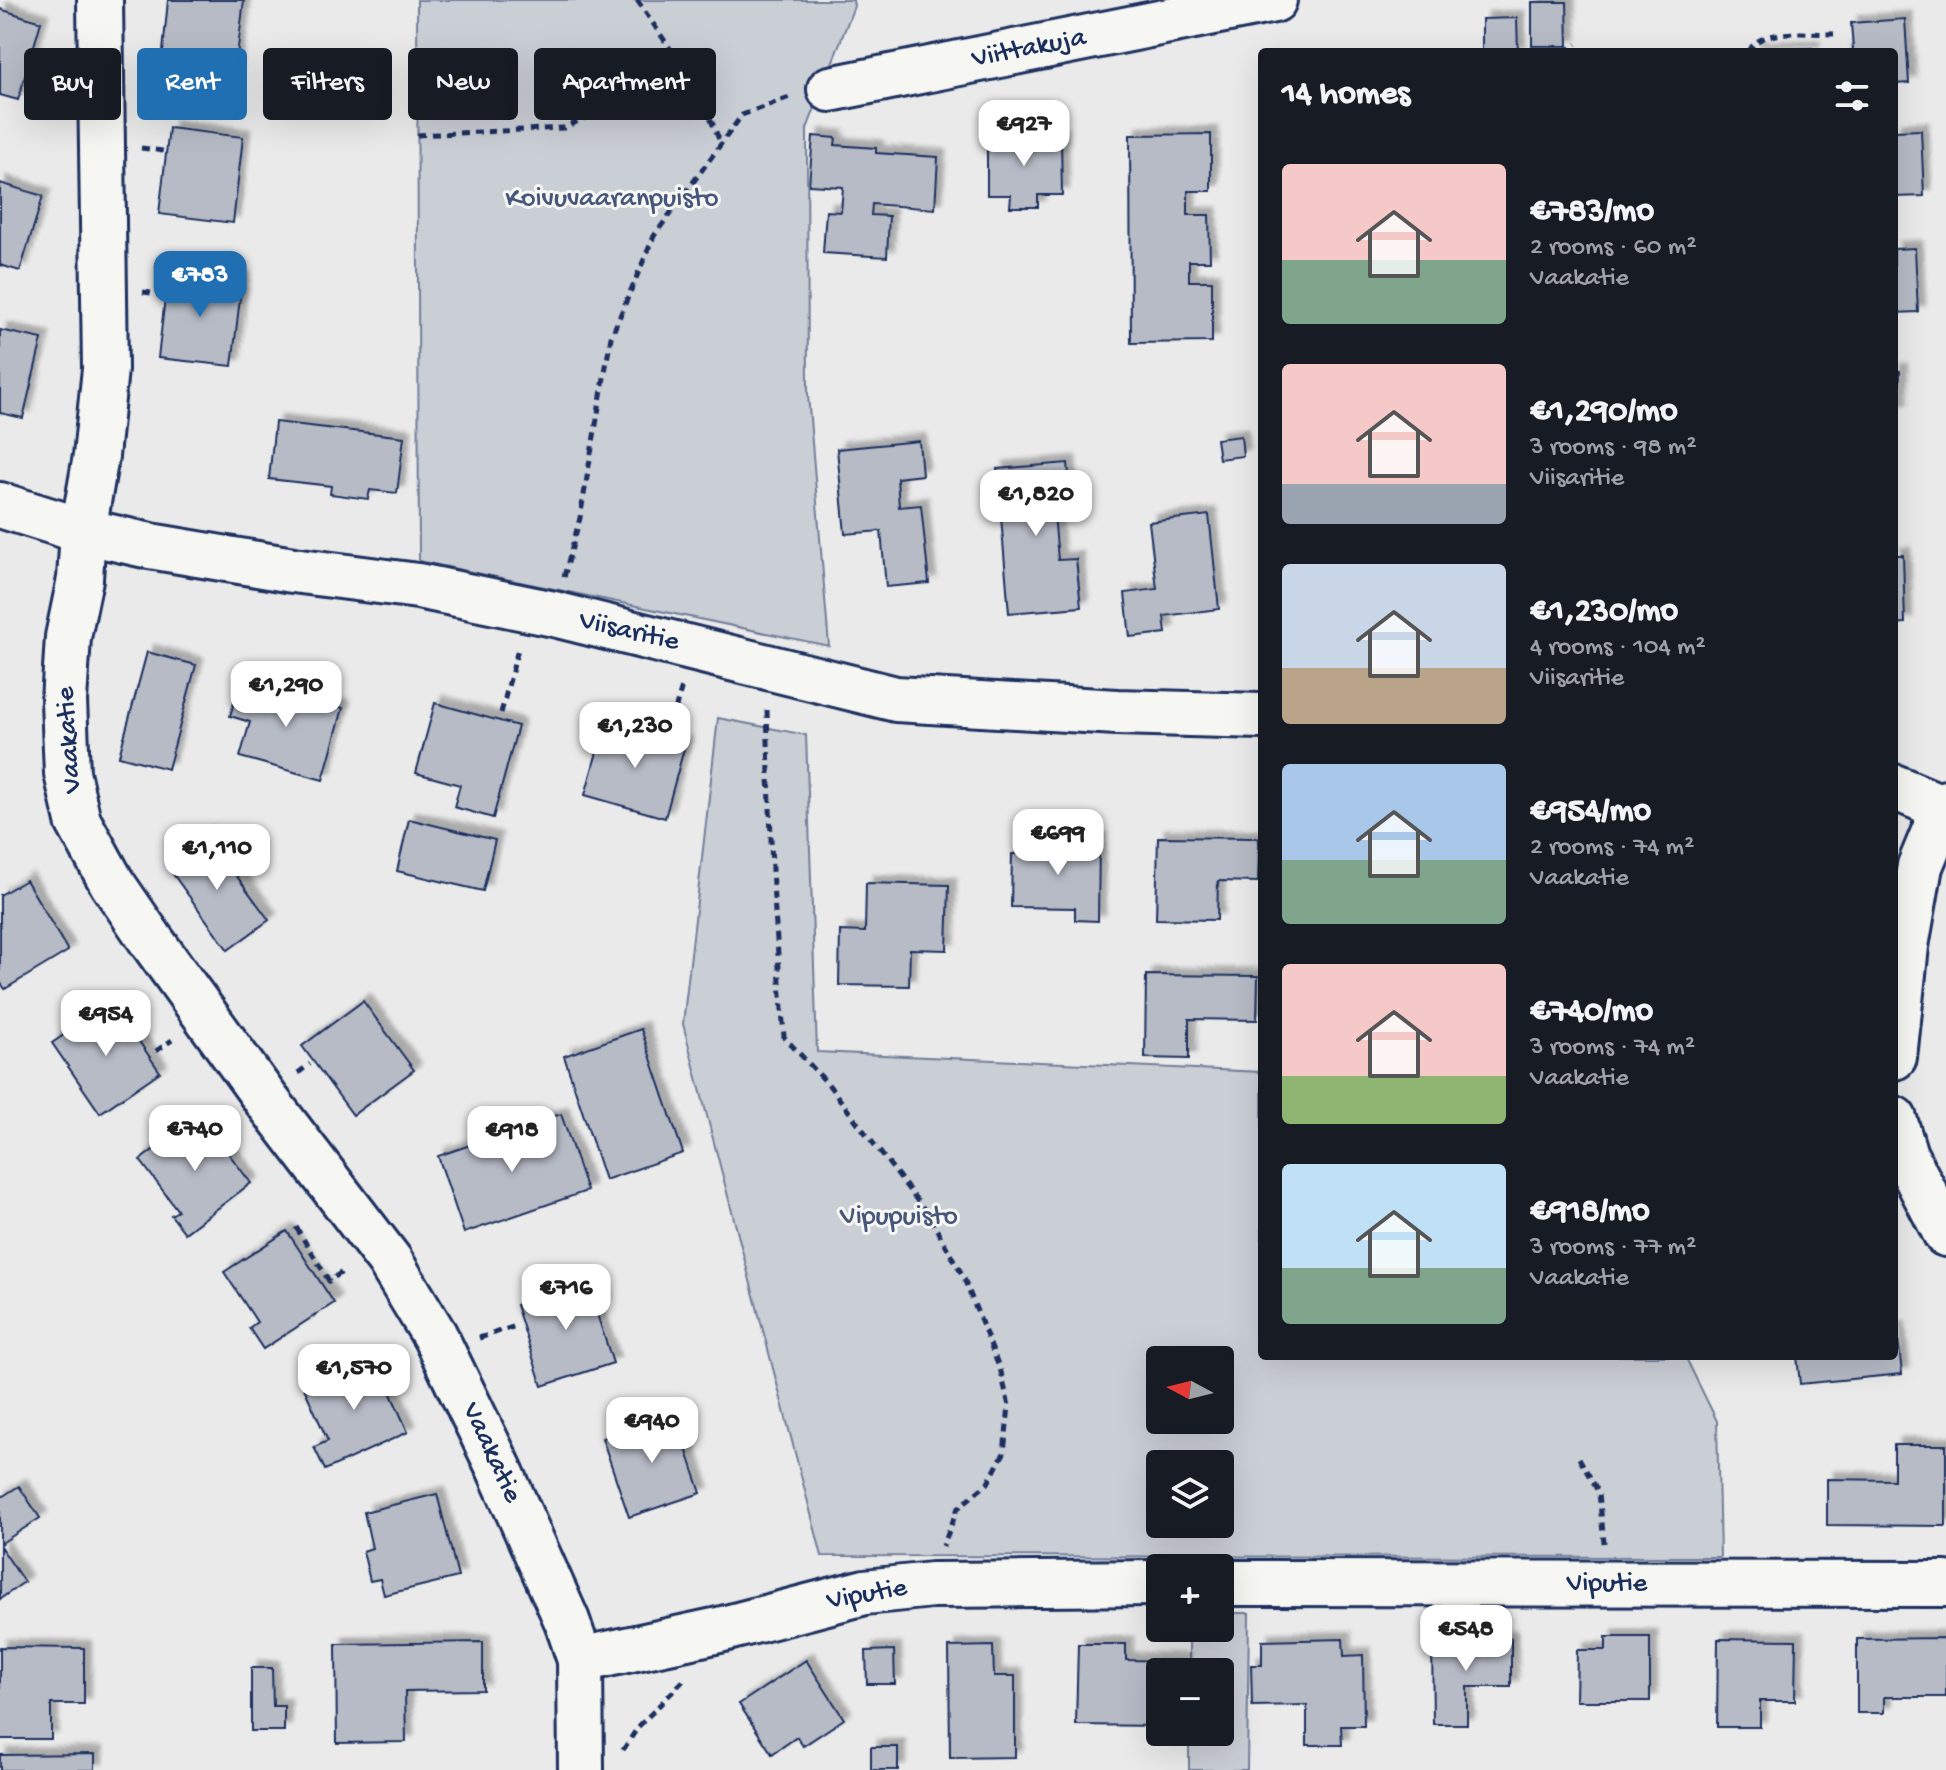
<!DOCTYPE html>
<html lang="en">
<head>
<meta charset="utf-8">
<style>
  body { margin:0; font-family:"Gochi Hand",sans-serif; background:#20242c; color:#f1f3f6; height:100vh; display:flex; flex-direction:column; font-size:30px; white-space:nowrap }
  * { box-sizing:border-box; margin:0 }
  p { font-size:26px; color:#9ea1a6 }
  .icon { flex:none; width:44px; height:44px; fill:none; stroke:currentColor; stroke-width:2; stroke-linecap:round; stroke-linejoin:round }
  .map { position:relative; flex:1; overflow:hidden }
  .panel { position:absolute; left:1258px; top:48px; width:640px; height:1312px; display:flex; flex-direction:column; background:#171b24; border-radius:8px; box-shadow:0 8px 32px #0002 }
  .panel>* { flex:none }
  .guide { position:absolute; left:24px; top:48px; width:760px; height:72px; display:flex; gap:16px }
  .needle { width:52px; rotate:277deg }
  .controls { position:absolute; left:1146px; top:1346px; display:grid; gap:16px }
  .controls a { display:grid; place-items:center; width:88px; height:88px; border-radius:8px; background:#171b24; box-shadow:0 8px 32px #0002; font-size:40px }
  .price { position:absolute; translate:-50% -68px; padding:0 18px; border-radius:16px; background:#fff; color:#222; font-size:26px; line-height:52px; filter:drop-shadow(0 2px 4px #0008) }
  .price::after { content:''; position:absolute; left:50%; top:48px; width:24px; height:18px; margin-left:-12px; background:inherit; clip-path:polygon(0 0,100% 0,50% 100%) }
  .price.on { background:#1f6fb2; color:#fff }
  ul { padding:0; list-style:none }
  li { display:flex; align-items:center; gap:24px; height:200px; padding:0 24px }
  li span { display:grid; place-items:center; flex:none; width:224px; height:160px; border-radius:8px; color:#555 }
  li>.icon { margin-inline-start:auto }
  span .icon { width:96px; height:96px; fill:#fffc; stroke-width:1 }
  li b { font-size:34px }
  h2 { display:flex; justify-content:space-between; align-items:center; height:96px; padding:0 24px; font-size:34px }
  .tag { padding:0 28px; border-radius:8px; background:#171b24; box-shadow:0 8px 32px #0002; font-size:28px; line-height:72px }
  .tag.on { background:#1f6fb2; color:#fff }
  .map>svg:first-child { display:block }
</style>
</head>
<body>
<div class="map">
<svg width="1946" height="1770" viewBox="0 0 1946 1770">
  <defs>
    <filter id="shadow"><feDropShadow dx="7" dy="-7" stdDeviation="2" flood-color="#0004"/></filter>
  </defs>
  <rect width="100%" height="100%" fill="#e9eae9"/>
  <filter id="ink" filterUnits="userSpaceOnUse"><feTurbulence type="fractalNoise" baseFrequency=".0125" numOctaves="2"/><feDisplacementMap in="SourceGraphic" scale="16" xChannelSelector="R" yChannelSelector="G"/><feConvolveMatrix kernelMatrix="1 2 1 2 8 2 1 2 1" color-interpolation-filters="sRGB"/></filter>
  <g filter="url(#ink)">
    <path fill="#caced5" stroke="#727e9a" stroke-width="2" fill-rule="evenodd" d="M417,0H853L854,6L807,129L808,395L829,646L419,561Z
      M718,718L806,735L817,1052L1262,1072V1356H1685L1717,1421L1720,1557L822,1556L683,1024ZM1160,1360H1220V1420H1160ZM1160,1464H1220V1524H1160Z
      M1220,1613H1249L1247,1770H1189V1732H1220V1672H1189V1628H1220Z"/>
    <path fill="#b6bbc6" stroke="#1b2f5e" stroke-width="2" filter="url(#shadow)" d="M168,0H244L234,80L161,72Z
      M1532,2H1567L1568,46H1532Z
      M0,9L41,22L18,100L0,95Z
      M1517,18L1518,52H1482V19Z
      M1905,19L1909,83L1894,84V52H1843L1853,50L1851,23Z
      M1812,48V52H1754L1753,50Z
      M169,128L243,137L233,223L159,214Z
      M1921,130L1924,196L1894,197V131Z
      M1211,134V191H1188V215H1209L1210,261H1189V281H1212V342L1131,343L1130,135Z
      M813,136L836,138L835,145L876,148V153L938,157L935,209L872,204L871,215L889,216L887,257L823,253L826,211L841,212L843,187L809,185Z
      M1061,136L1062,195H1038V207H1010L1011,195H987V137Z
      M0,183L43,196L20,271L0,265Z
      M1915,248L1918,312L1894,313V249Z
      M168,272L242,280L232,366L158,358Z
      M0,330L42,339L23,418L0,413Z
      M1894,371H1900L1899,411H1894Z
      M275,422L404,437L397,493L370,490L368,499L330,494L331,486L269,479Z
      M1241,436L1243,456L1219,459L1216,439Z
      M919,441L922,475L897,478L899,507L921,505L929,583L886,587L881,531L845,534L837,449Z
      M1068,463L1072,512L1054,513L1058,560L1076,559L1081,607L1009,613L997,469Z
      M1209,515L1219,609L1164,616L1166,633L1130,637L1125,593L1157,589L1149,522Z
      M1894,555H1903L1905,623L1894,624Z
      M147,652L196,665L168,769L119,756Z
      M241,679L343,708L323,780L240,757L250,722L230,716Z
      M435,703L518,726L493,818L454,807L460,785L416,773Z
      M605,723L685,745L665,818L585,795Z
      M409,819L495,840L483,891L397,871Z
      M205,833L269,920L228,950L165,863Z
      M1158,837L1259,838L1258,882L1218,881L1217,920L1156,919Z
      M1033,839L1099,840L1098,921L1075,920V908L1011,907L1012,854H1032Z
      M26,880L68,951L5,989L0,982V895Z
      M866,883L949,885L947,950L910,949L909,986L839,985L840,931L865,932Z
      M1146,975L1258,976L1257,1020L1189,1019V1059L1145,1058Z
      M363,1001L414,1070L353,1115L302,1046Z
      M112,1002L160,1072L100,1113L52,1043Z
      M641,1029L683,1153L605,1180L564,1056Z
      M561,1114L587,1191L464,1233L438,1156Z
      M199,1115L251,1183L185,1233L171,1215L178,1211L140,1160Z
      M287,1231L334,1303L263,1349L249,1328L257,1322L224,1272Z
      M596,1279L605,1304L595,1308L613,1363L542,1386L516,1305Z
      M1897,1328L1902,1374L1800,1384L1797,1356H1894V1329Z
      M374,1356L408,1432L325,1470L314,1447L328,1441L304,1388Z
      M674,1413L701,1493L629,1517L602,1438Z
      M1894,1445H1946V1526L1827,1525V1479L1894,1480Z
      M19,1486L40,1518L0,1544V1498Z
      M437,1494L458,1577L384,1595L380,1579L370,1581L363,1551L372,1548L364,1512Z
      M0,1546L24,1582L0,1599Z
      M1606,1637H1650V1701H1576L1577,1650H1606Z
      M1432,1638H1511V1687H1467V1724H1433Z
      M1946,1638V1697H1884V1713H1857V1639Z
      M1343,1639L1344,1656L1363,1655L1364,1726H1341L1342,1745H1307V1705L1252,1706L1251,1665H1262V1641Z
      M1718,1639L1796,1640L1795,1701H1760V1727H1717Z
      M483,1642V1690L405,1691L406,1742L337,1743L336,1644Z
      M1078,1644H1126V1660L1183,1661V1672H1160V1726L1076,1725Z
      M993,1646L994,1676H1015V1757L950,1758L949,1647Z
      M0,1647L84,1648V1704H51V1739H0Z
      M894,1650L895,1684H867L866,1651Z
      M806,1660L844,1719L803,1746L797,1737L772,1754L739,1704Z
      M251,1668H272L273,1706H284V1731H251Z
      M871,1747H898V1770H871Z
      M95,1754V1770H0V1755Z"/>
    <g fill="none" stroke-linecap="round" stroke-linejoin="round">
      <g stroke="#1b2f5e" stroke-width="50">
        <path id="minor" d="M100,0L105,369L96,456L83,531L80,579L68,637L64,701L67,773L78,821L112,883L151,940L265,1098L389,1260L435,1336L499,1468L567,1621L580,1660L581,1770
          M830,89L1274,0
          M1894,1057L1906,946L1920,866L1946,803
          M1894,1119L1905,1155L1946,1234
          M1220,1583L1946,1584
          M580,1660L719,1630L865,1592L932,1585L1160,1583"/>
      </g>
      <g stroke="#1b2f5e" stroke-width="50">
        <path id="tertiary" d="M0,505L83,531L150,546L293,570L418,586L554,614L896,699L1117,712L1262,716
          M1894,787L1946,809"/>
      </g>
      <path stroke="#1b2f5e" stroke-width="5" stroke-dasharray="8 6" stroke-linecap="butt" d="M637,0L699,91L721,144
        M1565,52L1577,44
        M1749,52C1757,27 1811,34 1834,34
        M417,135L564,128L684,69
        M141,148L163,151
        M143,292L158,294
        M564,577L580,518L611,337L654,236L742,115L792,96
        M767,710L772,871L784,1037L828,1084L929,1216L963,1276L1001,1372L1009,1406L1004,1453L988,1483L958,1508L943,1546
        M501,713L518,649
        M667,736L682,687
        M156,1051L172,1040
        M298,1073L310,1064
        M296,1227L329,1281L345,1270
        M479,1338L516,1326
        M1579,1458L1599,1493L1604,1543
        M623,1750L638,1727L684,1680"/>
      <use href="#minor" stroke="#f6f6f2" stroke-width="44"/>
      <use href="#tertiary" stroke="#f6f6f2" stroke-width="44"/>
    </g>
  </g>
  <g text-anchor="middle" dominant-baseline="central" stroke-width="6" stroke-linejoin="round" paint-order="stroke">
    <g font-size="28" fill="#1b2f5e" stroke="#f6f6f2">
      <text transform="translate(1029 49) rotate(-11)">Viittakuja</text>
      <text transform="translate(629 632) rotate(13)">Viisaritie</text>
      <text transform="translate(70 740) rotate(-94)">Vaakatie</text>
      <text transform="translate(491 1453) rotate(65)">Vaakatie</text>
      <text x="1607" y="1584">Viputie</text>
      <text transform="translate(867 1595) rotate(-10)">Viputie</text>
    </g>
    <g font-size="28" fill="#47577c" stroke="#f6f6f2">
      <text x="612" y="199">Koivuvaaranpuisto</text>
      <text x="899" y="1217">Vipupuisto</text>
    </g>
  </g>
</svg>
<div class="controls">
<a><svg class="needle" viewBox="-14 -14 28 28"><path d="M0-13l5 13h-10z" fill="#e53935"/><path d="M0 13l5-13h-10z" fill="#9ea1a6"/></svg></a>
<a><svg class="icon" aria-label="layers" viewBox="0 0 24 24"><path d="M12 4l9 5-9 5-9-5zM3 14l9 5 9-5"/></svg></a>
<a>+</a>
<a>−</a>
</div>
<b class="price" style="left:1024px;top:168px">€927</b>
<b class="price on" style="left:200px;top:319px">€783</b>
<b class="price" style="left:1036px;top:538px">€1,820</b>
<b class="price" style="left:286px;top:729px">€1,290</b>
<b class="price" style="left:635px;top:770px">€1,230</b>
<b class="price" style="left:1058px;top:877px">€699</b>
<b class="price" style="left:217px;top:892px">€1,110</b>
<b class="price" style="left:106px;top:1058px">€954</b>
<b class="price" style="left:195px;top:1173px">€740</b>
<b class="price" style="left:512px;top:1174px">€918</b>
<b class="price" style="left:566px;top:1332px">€716</b>
<b class="price" style="left:354px;top:1412px">€1,570</b>
<b class="price" style="left:652px;top:1465px">€940</b>
<b class="price" style="left:1466px;top:1673px">€548</b>
<div class="guide">
<a class="tag">Buy</a>
<a class="tag on">Rent</a>
<a class="tag">Filters</a>
<a class="tag">New</a>
<a class="tag">Apartment</a>
</div>
<section class="panel">
<h2>14 homes<svg class="icon" aria-label="filters" viewBox="0 0 24 24"><path d="M4 7h16M4 17h16"/><circle cx="9" cy="7" r="2"/><circle cx="15" cy="17" r="2"/></svg></h2>
<ul>
<li><span style="background:linear-gradient(#f6c9c9 60%,#7fa58c 0)"><svg class="icon" aria-label="home" viewBox="0 0 24 24"><path d="M3 11l9-7 9 7M6 9v11h12V9"/></svg></span><div><b>€783/mo</b><p>2 rooms · 60 m²</p><p>Vaakatie</p></div></li>
<li><span style="background:linear-gradient(#f6c9c9 75%,#9aa5b1 0)"><svg class="icon" aria-label="home" viewBox="0 0 24 24"><path d="M3 11l9-7 9 7M6 9v11h12V9"/></svg></span><div><b>€1,290/mo</b><p>3 rooms · 98 m²</p><p>Viisaritie</p></div></li>
<li><span style="background:linear-gradient(#c9d6e8 65%,#b9a48a 0)"><svg class="icon" aria-label="home" viewBox="0 0 24 24"><path d="M3 11l9-7 9 7M6 9v11h12V9"/></svg></span><div><b>€1,230/mo</b><p>4 rooms · 104 m²</p><p>Viisaritie</p></div></li>
<li><span style="background:linear-gradient(#a9c7e8 60%,#7fa58c 0)"><svg class="icon" aria-label="home" viewBox="0 0 24 24"><path d="M3 11l9-7 9 7M6 9v11h12V9"/></svg></span><div><b>€954/mo</b><p>2 rooms · 74 m²</p><p>Vaakatie</p></div></li>
<li><span style="background:linear-gradient(#f6c9c9 70%,#8fb573 0)"><svg class="icon" aria-label="home" viewBox="0 0 24 24"><path d="M3 11l9-7 9 7M6 9v11h12V9"/></svg></span><div><b>€740/mo</b><p>3 rooms · 74 m²</p><p>Vaakatie</p></div></li>
<li><span style="background:linear-gradient(#bfe0f5 65%,#7fa58c 0)"><svg class="icon" aria-label="home" viewBox="0 0 24 24"><path d="M3 11l9-7 9 7M6 9v11h12V9"/></svg></span><div><b>€918/mo</b><p>3 rooms · 77 m²</p><p>Vaakatie</p></div></li>
</ul>
</section>
</div>
</body>
</html>
